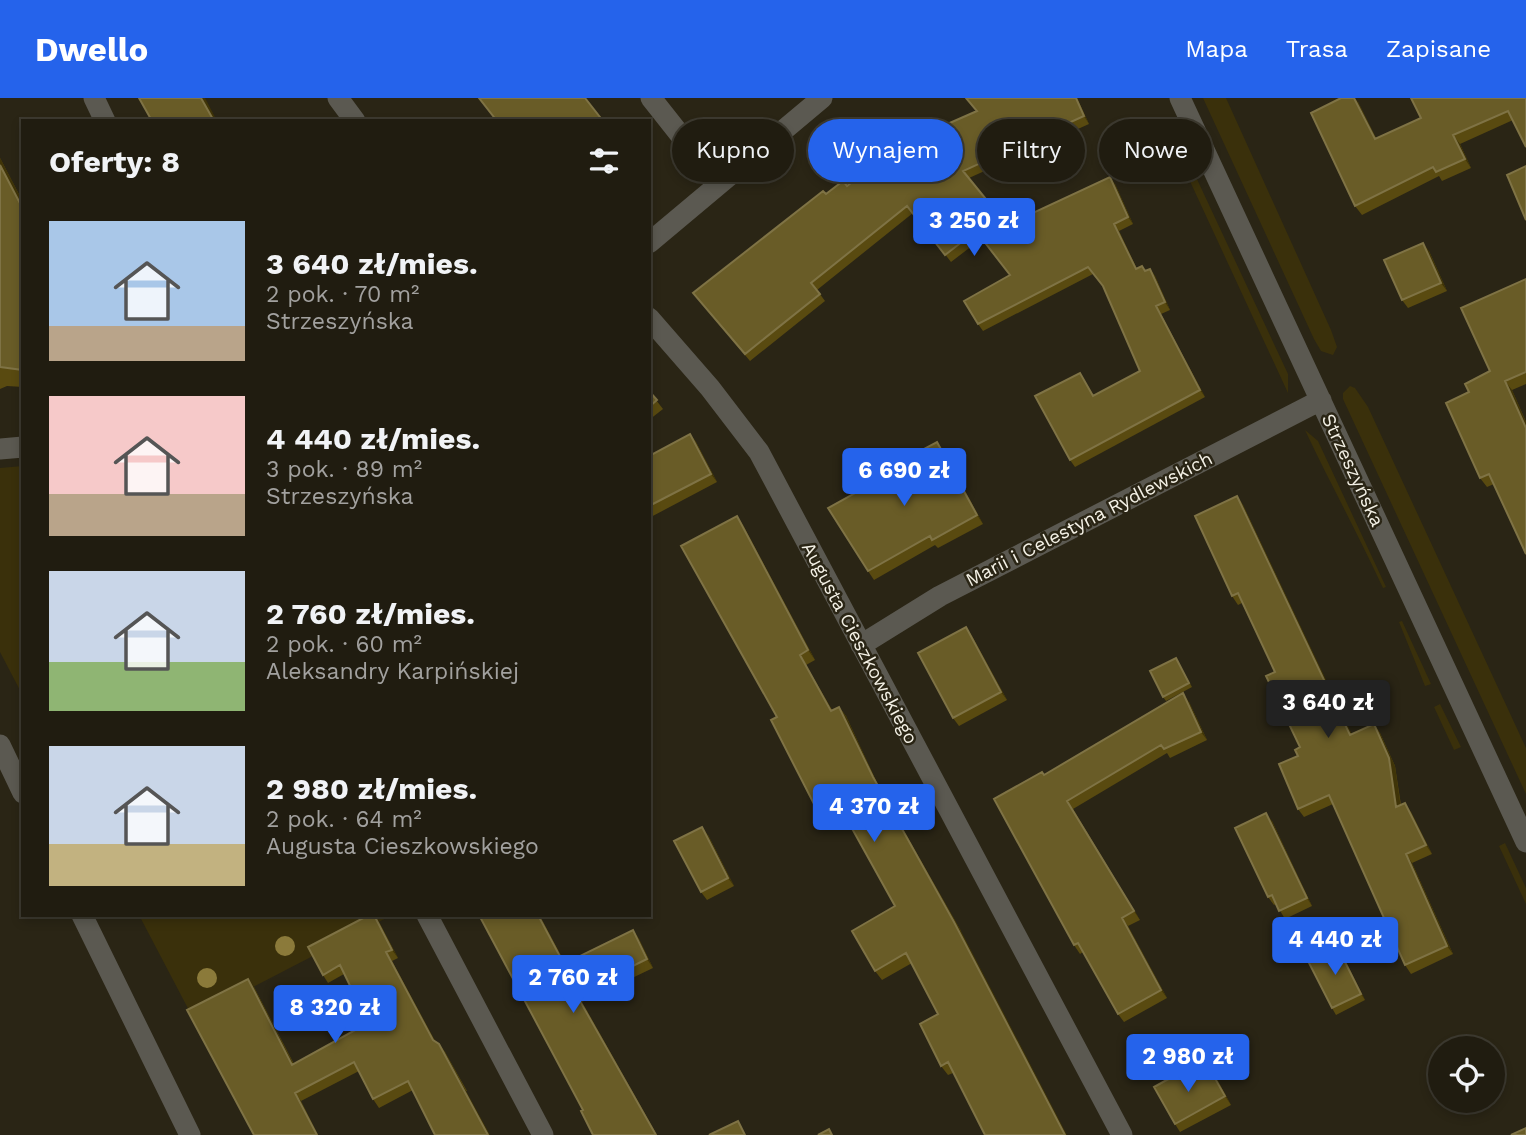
<!DOCTYPE html>
<html lang="pl">
<head>
<meta charset="utf-8">
<style>
  body { margin:0; font-family:"Work Sans",sans-serif; background:#282519; color:#f1f3f6; height:100vh; display:flex; flex-direction:column; font-size:26px; white-space:nowrap }
  * { box-sizing:border-box; margin:0 }
  p { font-size:23px; color:#a2a19f }
  .icon { flex:none; width:38px; height:38px; fill:none; stroke:currentColor; stroke-width:2; stroke-linecap:round; stroke-linejoin:round }
  .map { position:relative; flex:1; overflow:hidden }
  .details { position:absolute; left:21px; top:21px; width:630px; height:798px; display:flex; flex-direction:column; background:#201c10; border-radius:0px; box-shadow:0 4px 10px #0003,0 0 0 2px #3d3a30 }
  .details>* { flex:none }
  .banner { position:absolute; left:672px; top:21px; width:665px; height:63px; display:flex; gap:14px }
  .controls { position:absolute; left:1428px; top:938px; display:grid; gap:14px }
  .controls a { display:grid; place-items:center; width:77px; height:77px; border-radius:50%; background:#201c10; box-shadow:0 4px 10px #0003,0 0 0 2px #3d3a30; font-size:35px }
  .price { position:absolute; translate:-50% -60px; padding:0 16px; border-radius:7px; background:#2563eb; color:#fff; font-size:23px; line-height:46px; filter:drop-shadow(0 2px 4px #0008) }
  .price::after { content:''; position:absolute; left:50%; top:42px; width:21px; height:16px; margin-left:-10px; background:inherit; clip-path:polygon(0 0,100% 0,50% 100%) }
  .price.selected { background:#222; color:#fff }
  ul { padding:0; list-style:none }
  li { display:flex; align-items:center; gap:21px; height:175px; padding:0 28px }
  li span { display:grid; place-items:center; flex:none; width:196px; height:140px; border-radius:0px; color:#555 }
  li>.icon { margin-inline-start:auto }
  span .icon { width:84px; height:84px; fill:#fffc; stroke-width:1 }
  li b { font-size:30px }
  h2 { display:flex; justify-content:space-between; align-items:center; height:84px; padding:0 28px; font-size:30px }
  .pill { padding:0 24px; border-radius:32px; background:#201c10; box-shadow:0 4px 10px #0003,0 0 0 2px #3d3a30; font-size:24px; line-height:63px }
  .pill.selected { background:#2563eb; color:#fff }
  header { display:flex; align-items:center; gap:42px; box-sizing:border-box; height:98px; padding:0 35px; background:#2563eb; color:#fff }
  header strong { font-size:33px }
  nav { display:flex; gap:38px; margin-inline-start:auto; font-size:24px }
  .map>svg:first-child { display:block }
</style>
</head>
<body>
<header>
<strong>Dwello</strong>
<nav><a>Mapa</a><a>Trasa</a><a>Zapisane</a></nav>
</header>
<div class="map">
<svg width="1526" height="1037" viewBox="0 0 1526 1037">
  <rect width="100%" height="100%" fill="#2a2515"/>
  <path fill="#3a300b" d="M1203,0H1226L1331,232L1337,249L1333,257L1321,253L1314,241Z
    M1174,32L1288,276V295L1176,53L1165,37Z
    M1350,288L1355,290L1368,309L1526,650V696L1343,301V295Z
    M1305,332L1318,343L1386,489L1383,490C1358,436 1330,385 1305,332Z
    M23,368V598L0,554V370Z
    M1402,523L1431,586L1425,588L1399,524Z
    M1440,606L1461,649L1454,652L1434,609Z
    M1505,745L1526,790V806L1499,748Z
    M139,817H392L193,920Z"/>
  <g fill="none" stroke-linecap="round" stroke-linejoin="round">
    <path stroke="#5b5951" stroke-width="21" d="M94,0L105,23
      M338,0L355,23
      M651,0L719,86
      M1180,0L1526,744
      M649,145L822,0
      M649,220L710,290L759,354L1122,1037
      M0,351L23,349
      M861,547L940,498L1321,302
      M0,647L23,695
      M82,817L190,1037
      M427,817L543,1037"/>
  </g>
  <g fill="#8b7a3a">
    <circle cx="285" cy="848" r="10"/>
    <circle cx="207" cy="880" r="10"/>
  </g>
  <path fill="#594a10" d="M966,0H1077L1089,26L969,80L1007,127L1115,86L1133,126L1119,133L1137,171L1142,168L1146,173L1150,171L1155,178L1170,212L1161,216L1205,299L1075,369L1070,362L1080,275L1094,298L1140,273L1103,189L1093,176L983,233L978,226L1010,177L981,141L951,164L913,115L817,192L825,203L750,263L693,195L826,96L847,88L911,42L976,13Z
    M1526,0L1513,22L1460,46L1471,70L1442,83L1439,78L1362,117L1355,108L1358,4L1376,40L1421,20Z
    M0,60L23,104V289L7,288L0,291Z
    M1429,153L1447,193L1408,210L1402,202Z
    M1526,181V286L1512,292L1526,324V456L1494,386L1487,389L1480,380L1469,294L1490,273Z
    M649,293L663,311L649,322Z
    M690,336L696,344L717,384L649,420V358Z
    M943,352L983,426L938,450L935,447L874,482L868,473Z
    M1237,398L1243,407L1351,636L1374,626L1380,635L1395,668L1401,707L1411,714L1432,756L1412,765L1453,856L1411,876L1405,867L1333,706L1304,719L1298,711V658L1300,649L1275,574L1242,505L1238,507L1232,498Z
    M737,418L743,427L815,562L806,567L832,612L839,609L846,618L879,689L961,833L953,975L948,977L941,968L938,916L912,865L882,882L875,873L895,808L840,708L821,718L815,708L777,619Z
    M966,529L972,538L1007,602L959,628L953,620Z
    M1176,560L1192,589L1166,603L1163,599Z
    M1189,604L1207,642L1170,660L1167,655L1073,711L1140,822L1128,828L1167,900L1124,924L1118,916L1083,854L1080,856L1074,847L1044,677Z
    M1272,723L1312,808L1285,821L1276,806L1274,807L1268,799Z
    M708,737L734,788L707,802L701,794Z
    M479,817H546L541,820L565,865L633,832L639,841L653,870L582,904L657,1037H593L583,1012Z
    M379,824L398,860L392,863L435,943L439,946L445,954L467,993L413,992L379,1010L373,1001L359,973L301,1003L318,1037H254V889L294,966L368,925L344,876L328,885L323,877Z
    M1337,848L1341,854L1365,902L1336,917L1332,910Z
    M1202,980L1218,983L1231,1007L1180,1034L1175,1026Z"/>
  <path fill="#3f3408" d="M201,0H205L217,23H214Z
    M1076,0H1077L1089,26L1084,18Z
    M1354,0L1358,4L1381,50L1375,41Z
    M1453,37L1460,46L1471,70L1465,61Z
    M0,60L23,104V111L0,67Z
    M1110,79L1115,86L1133,126L1128,119Z
    M1114,126L1119,133L1141,179L1136,171Z
    M1423,145L1429,153L1447,193L1441,185Z
    M1150,171L1155,178L1170,212L1165,204Z
    M1156,208L1161,216L1205,299L1200,292Z
    M1505,283L1512,292L1526,324V330Z
    M690,336L696,344L717,384L711,376Z
    M937,344L943,352L983,426L977,417Z
    M1237,398L1243,407L1356,645L1350,637Z
    M737,418L743,427L815,562L808,552Z
    M966,529L972,538L1007,602L1001,594Z
    M800,557L806,567L838,622L831,613Z
    M1183,595L1189,604L1207,642L1201,634Z
    M839,609L846,618L879,689L961,833L1067,1037H1065L873,679Z
    M1374,626L1380,635L1395,668L1402,718L1396,709Z
    M1067,703L1073,711L1140,822L1134,813Z
    M1405,705L1411,714L1432,756L1426,747Z
    M1266,715L1272,723L1312,808L1307,800Z
    M702,729L708,737L734,788L728,780Z
    M1406,756L1412,765L1453,856L1447,848Z
    M374,817L379,824L398,860L392,852Z
    M538,817L541,820L570,875L564,866Z
    M1122,820L1128,828L1167,900L1161,892Z
    M633,832L639,841L653,870L647,861Z
    M1337,848L1341,854L1365,902L1361,896Z
    M386,854L392,863L439,950L433,942Z
    M248,881L254,889L298,975L292,967Z
    M576,896L582,904L657,1037H656Z
    M439,946L445,954L490,1037H488Z
    M1212,975L1218,983L1231,1007L1225,998Z
    M295,995L301,1003L318,1037H317Z"/>
  <path fill="#695c27" stroke="#7f7345" stroke-width="2" d="M139,0H201L214,23H152Z
    M479,0H585L603,23H497Z
    M966,0H1076L1084,18L963,73L1007,127L1110,79L1128,119L1114,126L1136,171L1142,168L1145,173L1150,171L1165,204L1156,208L1200,292L1070,362L1035,298L1080,275L1093,298L1140,273L1103,188L1088,169L978,226L964,203L1010,177L976,133L945,157L907,108L811,185L820,196L745,256L693,195L823,93L826,96L843,83L847,88L887,56L883,52L904,34L911,42L977,13Z
    M1341,0H1354L1375,41L1421,20L1411,0H1526V49L1508,13L1453,37L1465,61L1436,74L1433,69L1355,108L1311,15Z
    M0,67L23,111V272L0,269Z
    M1526,68V122L1507,77Z
    M1423,145L1441,185L1402,202L1384,162Z
    M1526,181V274L1505,283L1526,330V456L1489,376L1480,380L1446,305L1469,294L1465,286L1490,273L1461,210Z
    M649,293L657,302L649,309Z
    M690,336L711,376L649,408V358Z
    M937,344L977,417L932,442L930,438L868,473L828,410L895,373L892,368Z
    M1237,398L1350,637L1374,626L1389,660L1396,709L1405,705L1426,747L1406,756L1447,848L1405,867L1329,697L1298,711L1279,666L1298,658L1295,652L1300,649L1266,578L1275,574L1238,495L1232,498L1195,418Z
    M737,418L808,552L800,557L831,613L839,609L873,679L954,824L1065,1037H985L948,964L941,968L920,926L938,916L906,855L875,873L852,833L895,808L834,698L815,708L771,622L777,619L681,448Z
    M966,529L1001,594L953,620L918,555Z
    M1176,560L1189,585L1163,599L1150,573Z
    M1183,595L1201,634L1164,651L1161,647L1067,703L1134,813L1122,820L1161,892L1118,916L1078,845L1074,847L994,701L1042,674L1044,677Z
    M1266,715L1307,800L1279,813L1272,797L1268,799L1235,730Z
    M702,729L728,780L701,794L674,743Z
    M369,817H374L392,852L386,854L433,942L439,946L488,1037H435L408,983L373,1001L354,964L295,995L317,1037H254L187,912L248,881L292,967L368,925L340,867L323,877L308,849Z
    M479,817H538L564,866L633,832L647,861L576,896L656,1037H593L581,1013L583,1012Z
    M1337,848L1361,896L1332,910L1308,863Z
    M1194,967L1201,981L1212,975L1225,998L1175,1026L1154,989Z
    M738,1023L745,1037H709Z
    M1526,1030V1037H1511Z
    M829,1031L832,1037H818Z"/>
  <g text-anchor="middle" dominant-baseline="central" stroke-width="5" stroke-linejoin="round" paint-order="stroke">
    <g font-size="19" fill="#f3f0e5" stroke="#2a2515">
      <text transform="translate(1353 372) rotate(65)">Strzeszyńska</text>
      <text transform="translate(1089 421) rotate(-27)">Marii i Celestyna Rydlewskich</text>
      <text transform="translate(860 545) rotate(62)">Augusta Cieszkowskiego</text>
    </g>
  </g>
</svg>
<div class="controls">
<a><svg class="icon" aria-label="locate" viewBox="0 0 24 24"><circle cx="12" cy="12" r="6"/><path d="M12 2v4M12 18v4M2 12h4M18 12h4"/></svg></a>
</div>
<b class="price" style="left:974px;top:160px">3 250 zł</b>
<b class="price" style="left:904px;top:410px">6 690 zł</b>
<b class="price selected" style="left:1328px;top:642px">3 640 zł</b>
<b class="price" style="left:874px;top:746px">4 370 zł</b>
<b class="price" style="left:1335px;top:879px">4 440 zł</b>
<b class="price" style="left:573px;top:917px">2 760 zł</b>
<b class="price" style="left:335px;top:947px">8 320 zł</b>
<b class="price" style="left:1188px;top:996px">2 980 zł</b>
<div class="banner">
<a class="pill">Kupno</a>
<a class="pill selected">Wynajem</a>
<a class="pill">Filtry</a>
<a class="pill">Nowe</a>
</div>
<section class="details">
<h2>Oferty: 8<svg class="icon" aria-label="filters" viewBox="0 0 24 24"><path d="M4 7h16M4 17h16"/><circle cx="9" cy="7" r="2"/><circle cx="15" cy="17" r="2"/></svg></h2>
<ul>
<li><span style="background:linear-gradient(#a9c7e8 75%,#b9a48a 0)"><svg class="icon" aria-label="home" viewBox="0 0 24 24"><path d="M3 11l9-7 9 7M6 9v11h12V9"/></svg></span><div><b>3 640 zł/mies.</b><p>2 pok. · 70 m²</p><p>Strzeszyńska</p></div></li>
<li><span style="background:linear-gradient(#f6c9c9 70%,#b9a48a 0)"><svg class="icon" aria-label="home" viewBox="0 0 24 24"><path d="M3 11l9-7 9 7M6 9v11h12V9"/></svg></span><div><b>4 440 zł/mies.</b><p>3 pok. · 89 m²</p><p>Strzeszyńska</p></div></li>
<li><span style="background:linear-gradient(#c9d6e8 65%,#8fb573 0)"><svg class="icon" aria-label="home" viewBox="0 0 24 24"><path d="M3 11l9-7 9 7M6 9v11h12V9"/></svg></span><div><b>2 760 zł/mies.</b><p>2 pok. · 60 m²</p><p>Aleksandry Karpińskiej</p></div></li>
<li><span style="background:linear-gradient(#c9d6e8 70%,#c2b280 0)"><svg class="icon" aria-label="home" viewBox="0 0 24 24"><path d="M3 11l9-7 9 7M6 9v11h12V9"/></svg></span><div><b>2 980 zł/mies.</b><p>2 pok. · 64 m²</p><p>Augusta Cieszkowskiego</p></div></li>
</ul>
</section>
</div>
</body>
</html>
